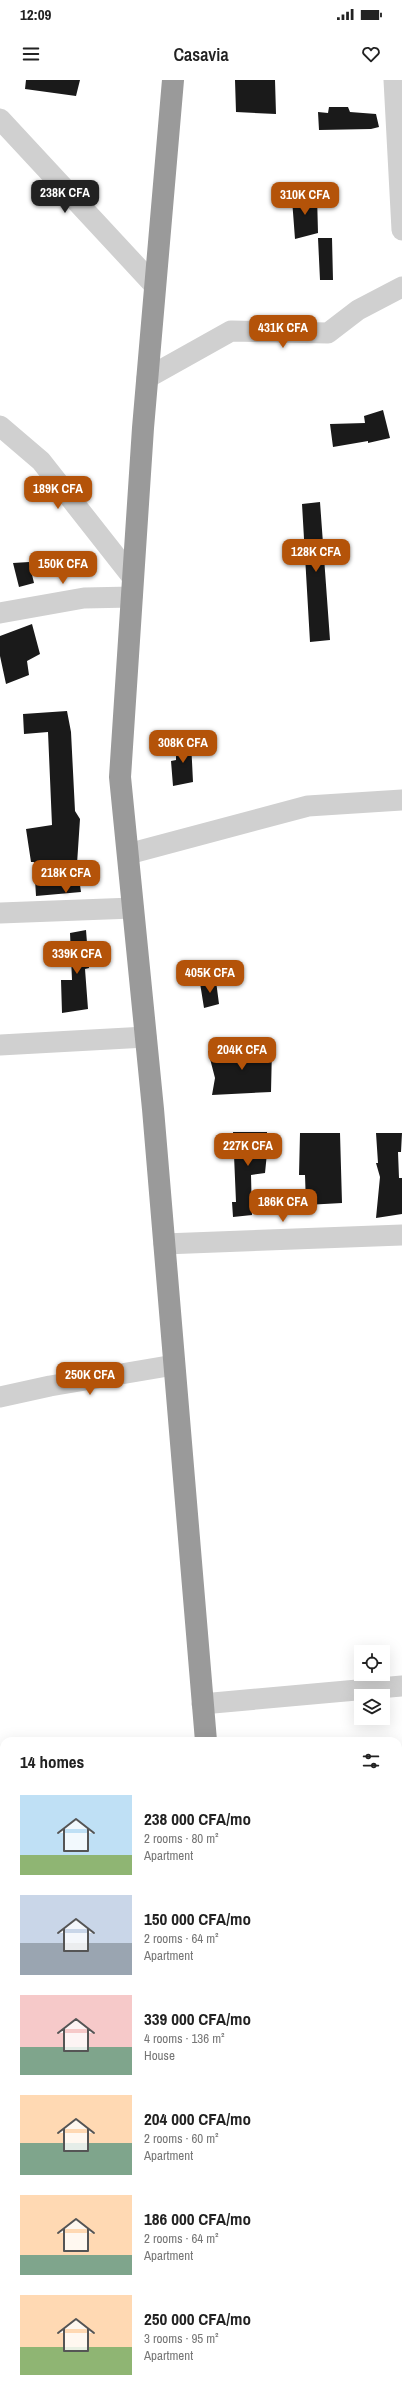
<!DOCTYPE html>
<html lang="en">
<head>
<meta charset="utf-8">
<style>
  body { margin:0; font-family:"Archivo Narrow",sans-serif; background:#f6f6f6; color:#222; height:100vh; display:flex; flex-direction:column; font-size:15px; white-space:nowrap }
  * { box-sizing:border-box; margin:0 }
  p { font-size:13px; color:#767676 }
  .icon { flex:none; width:22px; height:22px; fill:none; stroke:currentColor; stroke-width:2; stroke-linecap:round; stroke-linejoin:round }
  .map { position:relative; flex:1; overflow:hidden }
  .drawer { position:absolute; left:0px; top:1657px; width:402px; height:656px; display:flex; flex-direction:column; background:#fff; border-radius:12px 12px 0 0; box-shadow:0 4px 16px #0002 }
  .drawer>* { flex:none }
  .controls { position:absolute; left:354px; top:1565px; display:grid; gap:8px }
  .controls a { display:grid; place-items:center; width:36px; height:36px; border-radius:0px; background:#fff; box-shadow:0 4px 16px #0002; font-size:20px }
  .price { position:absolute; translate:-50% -34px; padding:0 9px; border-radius:8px; background:#b45309; color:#fff; font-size:13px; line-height:26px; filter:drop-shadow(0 1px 2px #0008) }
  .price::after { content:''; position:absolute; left:50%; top:24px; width:12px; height:9px; margin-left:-6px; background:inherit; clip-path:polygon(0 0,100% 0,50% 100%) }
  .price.active { background:#222; color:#fff }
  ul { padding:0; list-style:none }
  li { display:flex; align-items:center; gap:12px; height:100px; padding:0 20px }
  li span { display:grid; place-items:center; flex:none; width:112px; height:80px; border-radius:0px; color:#555 }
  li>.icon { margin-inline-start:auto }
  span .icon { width:48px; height:48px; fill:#fffc; stroke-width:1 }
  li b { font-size:17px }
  h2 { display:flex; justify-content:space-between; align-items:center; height:48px; padding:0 20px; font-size:17px }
  .status { display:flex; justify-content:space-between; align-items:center; height:28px; padding:0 20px; background:#fff; direction:ltr }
  .status svg { height:11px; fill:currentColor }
  header { display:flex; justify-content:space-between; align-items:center; height:52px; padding:0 20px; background:#fff; font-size:18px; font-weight:600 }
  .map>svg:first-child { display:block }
</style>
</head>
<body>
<div class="status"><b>12:09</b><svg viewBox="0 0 49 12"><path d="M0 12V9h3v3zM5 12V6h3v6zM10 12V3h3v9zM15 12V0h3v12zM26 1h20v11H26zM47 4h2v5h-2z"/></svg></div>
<header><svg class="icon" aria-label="menu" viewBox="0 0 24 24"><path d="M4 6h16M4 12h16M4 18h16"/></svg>Casavia<svg class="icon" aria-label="heart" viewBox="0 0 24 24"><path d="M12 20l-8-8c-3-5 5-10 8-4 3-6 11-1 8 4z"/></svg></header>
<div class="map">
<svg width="402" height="2313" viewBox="0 0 402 2313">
  <rect width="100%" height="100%" fill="#fff"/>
  <path fill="#1a1a1a" d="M26,0H80L76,16L25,9Z
    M235,0H275L276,34L236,32Z
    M329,27H348L350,32L376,34L379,47L371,49L319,50L318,32L328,33Z
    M317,115L318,153L295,159L292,119Z
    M318,158H332L333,200H320Z
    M383,330L390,358L368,363V361L333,367L330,344L365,343L364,336Z
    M320,422L330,560L310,562L302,424Z
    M29,482L34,503L19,507L13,483Z
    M32,544L40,574L27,581L29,595L6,604L0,576V556Z
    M67,631L71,652L75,731L80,739L77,784L81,812L36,816L34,782H31L26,749L52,745L48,652L24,654L23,634Z
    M176,661H191L193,702L173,706L171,681L176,680Z
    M86,850L89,888L85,889L88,929L62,933L61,900H72L70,853Z
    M216,901L219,924L204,928L200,903Z
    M272,968L271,1012L212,1015L215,998L208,971Z
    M233,1052H267V1073L265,1093L251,1095L252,1135L233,1137L232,1122H236Z
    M300,1053H340L342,1123L306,1125L305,1095H299Z
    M376,1053H402L401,1072H398L399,1098H402V1134L376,1138L380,1097L376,1083H378Z"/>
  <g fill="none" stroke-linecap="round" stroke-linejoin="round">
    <path stroke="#d0d0d0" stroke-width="21" d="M394,0L402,150
      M0,39L155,206
      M147,298L231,251L328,253L358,230L402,207
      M0,346L41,381L133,498
      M0,533L84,518L132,517
      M128,774L308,726L402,720
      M0,833L133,828
      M0,965L146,957
      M164,1164L402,1155
      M0,1317L50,1306L174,1285
      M202,1624L402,1606
      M0,2018L4,2017
      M398,2062H402"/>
    <path stroke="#9a9a9a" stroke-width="22" d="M173,0L143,348L120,697L153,1029L206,1661
      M252,2309V2313
      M283,2309V2313"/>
  </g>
</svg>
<div class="controls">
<a><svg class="icon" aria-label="locate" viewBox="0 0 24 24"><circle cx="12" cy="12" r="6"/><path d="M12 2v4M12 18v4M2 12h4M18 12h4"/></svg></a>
<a><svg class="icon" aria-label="layers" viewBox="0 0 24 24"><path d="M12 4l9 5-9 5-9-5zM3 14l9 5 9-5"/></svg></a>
</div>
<b class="price active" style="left:65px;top:134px">238K CFA</b>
<b class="price" style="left:305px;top:136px">310K CFA</b>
<b class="price" style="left:283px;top:269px">431K CFA</b>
<b class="price" style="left:58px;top:430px">189K CFA</b>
<b class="price" style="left:316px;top:493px">128K CFA</b>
<b class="price" style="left:63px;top:505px">150K CFA</b>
<b class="price" style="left:183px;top:684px">308K CFA</b>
<b class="price" style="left:66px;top:814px">218K CFA</b>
<b class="price" style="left:77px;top:895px">339K CFA</b>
<b class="price" style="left:210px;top:914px">405K CFA</b>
<b class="price" style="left:242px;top:991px">204K CFA</b>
<b class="price" style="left:248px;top:1087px">227K CFA</b>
<b class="price" style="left:283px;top:1143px">186K CFA</b>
<b class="price" style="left:90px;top:1316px">250K CFA</b>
<section class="drawer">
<h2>14 homes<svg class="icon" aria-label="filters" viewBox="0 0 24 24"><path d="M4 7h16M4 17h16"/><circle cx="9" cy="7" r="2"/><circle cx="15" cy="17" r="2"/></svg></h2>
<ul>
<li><span style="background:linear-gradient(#bfe0f5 75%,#8fb573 0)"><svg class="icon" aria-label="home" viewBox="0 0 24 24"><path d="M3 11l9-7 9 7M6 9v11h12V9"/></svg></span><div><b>238 000 CFA/mo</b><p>2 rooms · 80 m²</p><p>Apartment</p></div></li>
<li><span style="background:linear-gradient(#c9d6e8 60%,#9aa5b1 0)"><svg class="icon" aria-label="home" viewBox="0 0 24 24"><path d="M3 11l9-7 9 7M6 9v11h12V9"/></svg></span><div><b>150 000 CFA/mo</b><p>2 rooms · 64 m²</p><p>Apartment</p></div></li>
<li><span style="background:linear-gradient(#f6c9c9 65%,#7fa58c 0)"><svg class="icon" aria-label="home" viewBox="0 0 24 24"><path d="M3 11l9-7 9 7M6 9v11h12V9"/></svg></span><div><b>339 000 CFA/mo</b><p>4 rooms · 136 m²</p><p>House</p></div></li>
<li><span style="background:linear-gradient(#ffd9b3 60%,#7fa58c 0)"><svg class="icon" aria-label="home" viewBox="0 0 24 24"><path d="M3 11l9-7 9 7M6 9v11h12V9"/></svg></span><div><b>204 000 CFA/mo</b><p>2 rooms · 60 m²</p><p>Apartment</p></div></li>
<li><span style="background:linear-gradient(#ffd9b3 75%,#7fa58c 0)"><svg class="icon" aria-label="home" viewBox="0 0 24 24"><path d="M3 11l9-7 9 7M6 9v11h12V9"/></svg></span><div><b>186 000 CFA/mo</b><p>2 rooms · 64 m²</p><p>Apartment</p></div></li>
<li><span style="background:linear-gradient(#ffd9b3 65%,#8fb573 0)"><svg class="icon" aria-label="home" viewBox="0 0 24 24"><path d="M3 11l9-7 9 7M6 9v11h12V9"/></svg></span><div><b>250 000 CFA/mo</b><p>3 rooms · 95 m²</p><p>Apartment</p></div></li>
</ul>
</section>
</div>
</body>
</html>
